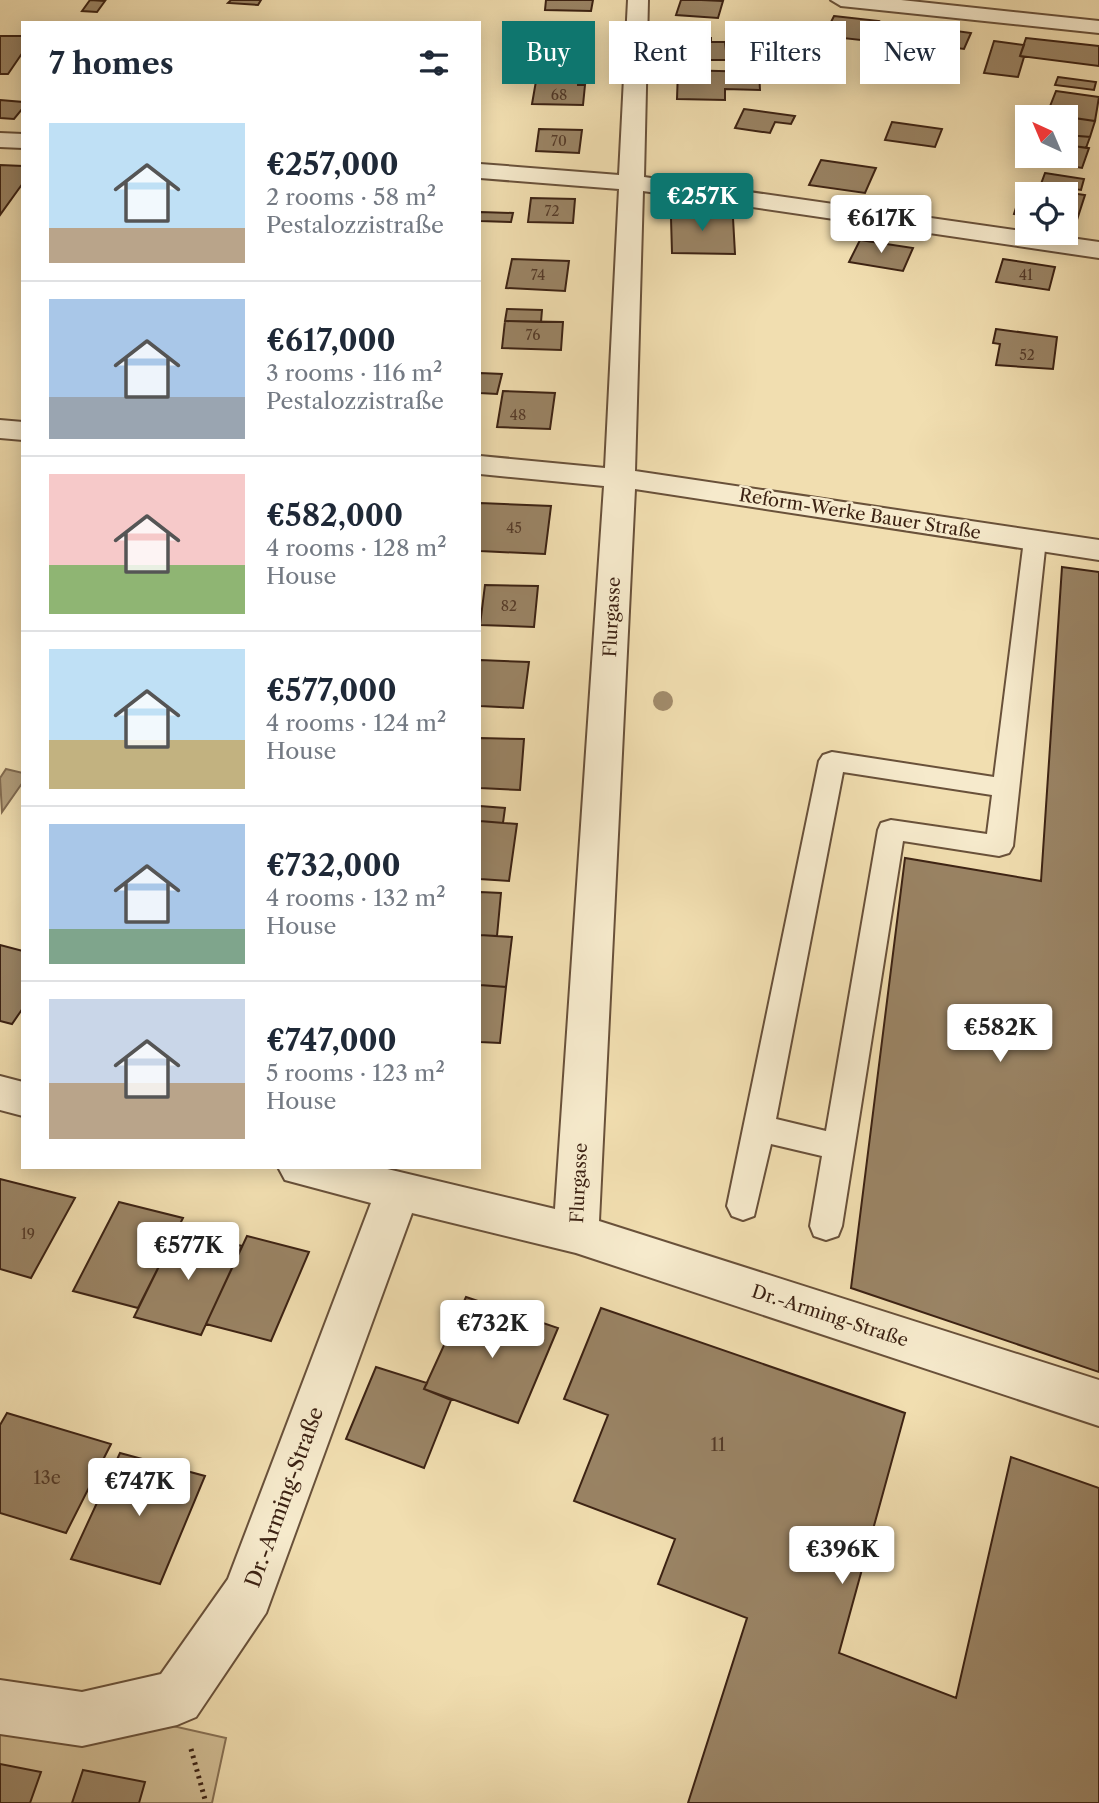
<!DOCTYPE html>
<html lang="en">
<head>
<meta charset="utf-8">
<style>
  body { margin:0; font-family:"Libre Caslon Text",serif; background:#f2f2f3; color:#1f2937; height:100vh; display:flex; flex-direction:column; font-size:26px; white-space:nowrap }
  * { box-sizing:border-box; margin:0 }
  p { font-size:23px; color:#747a83 }
  .icon { flex:none; width:38px; height:38px; fill:none; stroke:currentColor; stroke-width:2; stroke-linecap:round; stroke-linejoin:round }
  .map { position:relative; flex:1; overflow:hidden }
  .drawer { position:absolute; left:21px; top:21px; width:460px; height:1148px; display:flex; flex-direction:column; background:#fff; border-radius:0px; box-shadow:0 4px 18px #0003 }
  .drawer>* { flex:none }
  .top-card { position:absolute; left:502px; top:21px; width:492px; height:63px; display:flex; gap:14px }
  .needle { width:46px; rotate:316deg }
  .fabs { position:absolute; left:1015px; top:105px; display:grid; gap:14px }
  .fabs a { display:grid; place-items:center; width:63px; height:63px; border-radius:0px; background:#fff; box-shadow:0 4px 18px #0003; font-size:35px }
  .price { position:absolute; translate:-50% -60px; padding:0 16px; border-radius:7px; background:#fff; color:#222; font-size:23px; line-height:46px; filter:drop-shadow(0 2px 4px #0008) }
  .price::after { content:''; position:absolute; left:50%; top:42px; width:21px; height:16px; margin-left:-10px; background:inherit; clip-path:polygon(0 0,100% 0,50% 100%) }
  .price.current { background:#0f766e; color:#fff }
  ul { padding:0; list-style:none }
  li { display:flex; align-items:center; gap:21px; height:175px; padding:0 28px }
  li+li { border-top:2px solid #e0e1e3 }
  li span { display:grid; place-items:center; flex:none; width:196px; height:140px; border-radius:0px; color:#555 }
  li>.icon { margin-inline-start:auto }
  span .icon { width:84px; height:84px; fill:#fffc; stroke-width:1 }
  li b { font-size:30px }
  h2 { display:flex; justify-content:space-between; align-items:center; height:84px; padding:0 28px; font-size:30px }
  .pill { padding:0 24px; border-radius:0px; background:#fff; box-shadow:0 4px 18px #0003; font-size:24px; line-height:63px }
  .pill.current { background:#0f766e; color:#fff }
  .map>svg:first-child { display:block }
</style>
</head>
<body>
<div class="map">
<svg width="1099" height="1803" viewBox="0 0 1099 1803">
  <rect width="100%" height="100%" fill="#f1deb0"/>
  <filter id="stains"><feTurbulence type="fractalNoise" baseFrequency=".00286" numOctaves="4"/><feColorMatrix values="0 0 0 0 .2 0 0 0 0 .09 0 0 0 0 .02 0 0 0 .5 -.17"/></filter>
  <radialGradient id="worn" r=".72"><stop offset=".6" stop-color="#630" stop-opacity="0"/><stop offset="1" stop-color="#630" stop-opacity=".3"/></radialGradient>
  <path fill="#d2be95" stroke="#877054" stroke-width="2" d="M0,1687L226,1738L212,1803H0Z"/>
  <path fill="#b39e7b" stroke="#836c51" stroke-width="2" d="M6,769L23,773V782L2,812L0,778Z"/>
  <path fill="#9a8465" stroke="#3c2213" stroke-width="2" d="M90,0L105,1L97,12L82,11Z
    M231,0H261L258,5L228,3Z
    M546,0H593L591,11L545,10Z
    M681,0H701L723,1L718,18L676,15Z
    M834,16L879,21L870,41L824,36Z
    M920,26L971,33L964,49L913,42Z
    M790,31L819,34L810,58L780,54Z
    M0,36H23V52L8,74H0Z
    M677,37L711,38V42H725L727,60H677Z
    M547,38L589,39L587,59L522,57L524,46L546,47Z
    M1026,38L1099,46V66L1020,56Z
    M994,41L1024,45L1020,56L1024,57L1018,77L984,73Z
    M898,49L916,51L911,63L894,61Z
    M678,70L759,72L760,90L725,89V100L677,99Z
    M1058,77L1096,82L1094,90L1055,85Z
    M536,81L578,82V85H585L583,105L532,104Z
    M1056,91L1099,97L1095,121L1047,114Z
    M0,100L23,102V108L14,119L0,118Z
    M744,109L795,116L791,124L775,122L770,133L735,128Z
    M1052,115L1095,121L1090,137L1066,135V117H1051Z
    M892,122L942,129L935,147L885,140Z
    M539,129L582,130L579,153L536,151Z
    M1066,135L1090,137L1086,148L1066,145Z
    M1066,145L1089,148L1082,168L1033,160L1035,156H1066Z
    M821,160L876,168L865,193L809,185Z
    M0,165L23,166V183L0,215Z
    M1045,173L1084,179L1081,190L1041,184Z
    M1023,186L1085,195L1076,223L1066,222V194H1027V216L1014,214Z
    M531,198L575,199L573,223L528,222Z
    M676,210L724,211L725,218H733L735,254L672,253L671,218L676,217Z
    M480,212L513,213L511,222L480,221Z
    M860,240L913,248L903,271L849,262Z
    M512,259L569,261L565,291L506,288Z
    M1003,259L1055,267L1049,290L996,282Z
    M507,309L542,310L541,322L505,321Z
    M505,321L563,322L561,350L502,348Z
    M996,329L1057,337L1053,369L996,365L1000,344L993,343Z
    M480,373L502,374L497,394L480,393Z
    M503,391L555,393L550,429L497,427Z
    M480,503L551,506L545,554L480,551Z
    M1062,567L1099,572V1372L851,1288L905,858L1041,881Z
    M485,585L538,586L534,627L480,625Z
    M480,660L529,662L523,708L480,706Z
    M480,738L524,739L520,790L480,788Z
    M480,806L505,808L503,823L480,821Z
    M480,821L517,824L509,881L480,879Z
    M480,892L501,893L497,936L480,935Z
    M480,935L512,937L506,987L480,985Z
    M0,945L23,951V1008L12,1024L0,1021Z
    M480,985L506,987L500,1043L480,1042Z
    M0,1179L75,1198L31,1278L0,1269Z
    M119,1202L183,1218L138,1308L73,1291Z
    M177,1230L242,1246L201,1335L134,1317Z
    M247,1236L309,1252L271,1341L206,1324Z
    M466,1297L558,1328L518,1423L424,1389Z
    M601,1308L905,1413L839,1653L956,1698L1011,1457L1099,1488V1803H688L747,1618L658,1584L675,1539L574,1501L608,1415L564,1399Z
    M376,1367L427,1383L424,1389L451,1400L424,1468L346,1439Z
    M7,1413L111,1444L66,1533L0,1513V1425Z
    M120,1453L205,1476L160,1584L71,1559Z
    M0,1764L41,1772L30,1803H0Z
    M83,1770L145,1782L139,1803H72Z"/>
  <g fill="none" stroke-linecap="round" stroke-linejoin="round">
    <g stroke="#69513a" stroke-width="4">
      <path id="service" d="M1035,533L1043,535L1046,540L1013,846L1009,853L999,856L903,841L842,1226L838,1236L826,1240L814,1236L810,1226L822,1156L771,1144L754,1216L743,1220L732,1216L727,1206L819,761L823,755L832,752L994,777L1024,540L1027,535ZM843,772L992,795L987,834L891,820L881,823L878,830L826,1131L776,1119Z"/>
    </g>
    <g stroke="#69513a" stroke-width="4">
      <path id="minor" d="M628,0H648L644,177L1099,242V258L643,191L635,471L1099,540V560L635,489L599,1221L1099,1380V1426L576,1253L412,1213L266,1613L196,1717L177,1725L82,1746L0,1734V1680L82,1692L161,1674L228,1579L371,1203L285,1180L278,1167H379L555,1209L604,486L480,474V456L605,468L619,189L480,178V164L619,175Z
        M831,0H901L1099,21V33L841,6Z
        M0,133L23,134V148L0,147Z
        M0,420L23,422V440L0,438Z
        M0,1076L23,1082V1116L0,1110Z"/>
    </g>
    <path stroke="#3c2213" stroke-width="5" stroke-dasharray="2.5 4.5" stroke-linecap="butt" d="M191,1749L206,1803"/>
    <use href="#service" fill="#f6eacc" fill-rule="evenodd"/>
    <use href="#minor" fill="#f6eacc" fill-rule="evenodd"/>
  </g>
  <circle fill="#a28c6c" cx="663" cy="701" r="10"/>
  <g text-anchor="middle" dominant-baseline="central" stroke-width="5" stroke-linejoin="round" paint-order="stroke">
    <g font-size="14" fill="#543a28">
      <text x="559" y="95">68</text>
      <text x="559" y="141">70</text>
      <text x="552" y="211">72</text>
      <text x="538" y="275">74</text>
      <text x="1026" y="275">41</text>
      <text x="533" y="335">76</text>
      <text x="1027" y="355">52</text>
      <text x="518" y="415">48</text>
      <text x="514" y="528">45</text>
      <text x="509" y="606">82</text>
      <text x="28" y="1234">19</text>
    </g>
    <g font-size="18" fill="#3c2213" stroke="#f6eacc">
      <text transform="translate(860 514) rotate(9)">Reform-Werke Bauer Straße</text>
      <text transform="translate(612 617) rotate(-87)">Flurgasse</text>
      <text transform="translate(579 1183) rotate(-87)">Flurgasse</text>
      <text transform="translate(830 1316) rotate(18)">Dr.-Arming-Straße</text>
    </g>
    <g font-size="18" fill="#543a28">
      <text x="718" y="1445">11</text>
      <text x="47" y="1478">13e</text>
    </g>
    <g font-size="21" fill="#3c2213" stroke="#f6eacc">
      <text transform="translate(284 1497) rotate(-70)">Dr.-Arming-Straße</text>
    </g>
  </g>
  <rect width="100%" height="100%" filter="url(#stains)"/>
  <rect width="100%" height="100%" fill="url(#worn)"/>
</svg>
<div class="fabs">
<a><svg class="needle" viewBox="-14 -14 28 28"><path d="M0-13l5 13h-10z" fill="#e53935"/><path d="M0 13l5-13h-10z" fill="#747a83"/></svg></a>
<a><svg class="icon" aria-label="locate" viewBox="0 0 24 24"><circle cx="12" cy="12" r="6"/><path d="M12 2v4M12 18v4M2 12h4M18 12h4"/></svg></a>
</div>
<b class="price current" style="left:702px;top:233px">€257K</b>
<b class="price" style="left:881px;top:255px">€617K</b>
<b class="price" style="left:1000px;top:1064px">€582K</b>
<b class="price" style="left:188px;top:1282px">€577K</b>
<b class="price" style="left:492px;top:1360px">€732K</b>
<b class="price" style="left:139px;top:1518px">€747K</b>
<b class="price" style="left:842px;top:1586px">€396K</b>
<div class="top-card">
<a class="pill current">Buy</a>
<a class="pill">Rent</a>
<a class="pill">Filters</a>
<a class="pill">New</a>
</div>
<section class="drawer">
<h2>7 homes<svg class="icon" aria-label="filters" viewBox="0 0 24 24"><path d="M4 7h16M4 17h16"/><circle cx="9" cy="7" r="2"/><circle cx="15" cy="17" r="2"/></svg></h2>
<ul>
<li><span style="background:linear-gradient(#bfe0f5 75%,#b9a48a 0)"><svg class="icon" aria-label="home" viewBox="0 0 24 24"><path d="M3 11l9-7 9 7M6 9v11h12V9"/></svg></span><div><b>€257,000</b><p>2 rooms · 58 m²</p><p>Pestalozzistraße</p></div></li>
<li><span style="background:linear-gradient(#a9c7e8 70%,#9aa5b1 0)"><svg class="icon" aria-label="home" viewBox="0 0 24 24"><path d="M3 11l9-7 9 7M6 9v11h12V9"/></svg></span><div><b>€617,000</b><p>3 rooms · 116 m²</p><p>Pestalozzistraße</p></div></li>
<li><span style="background:linear-gradient(#f6c9c9 65%,#8fb573 0)"><svg class="icon" aria-label="home" viewBox="0 0 24 24"><path d="M3 11l9-7 9 7M6 9v11h12V9"/></svg></span><div><b>€582,000</b><p>4 rooms · 128 m²</p><p>House</p></div></li>
<li><span style="background:linear-gradient(#bfe0f5 65%,#c2b280 0)"><svg class="icon" aria-label="home" viewBox="0 0 24 24"><path d="M3 11l9-7 9 7M6 9v11h12V9"/></svg></span><div><b>€577,000</b><p>4 rooms · 124 m²</p><p>House</p></div></li>
<li><span style="background:linear-gradient(#a9c7e8 75%,#7fa58c 0)"><svg class="icon" aria-label="home" viewBox="0 0 24 24"><path d="M3 11l9-7 9 7M6 9v11h12V9"/></svg></span><div><b>€732,000</b><p>4 rooms · 132 m²</p><p>House</p></div></li>
<li><span style="background:linear-gradient(#c9d6e8 60%,#b9a48a 0)"><svg class="icon" aria-label="home" viewBox="0 0 24 24"><path d="M3 11l9-7 9 7M6 9v11h12V9"/></svg></span><div><b>€747,000</b><p>5 rooms · 123 m²</p><p>House</p></div></li>
</ul>
</section>
</div>
</body>
</html>
